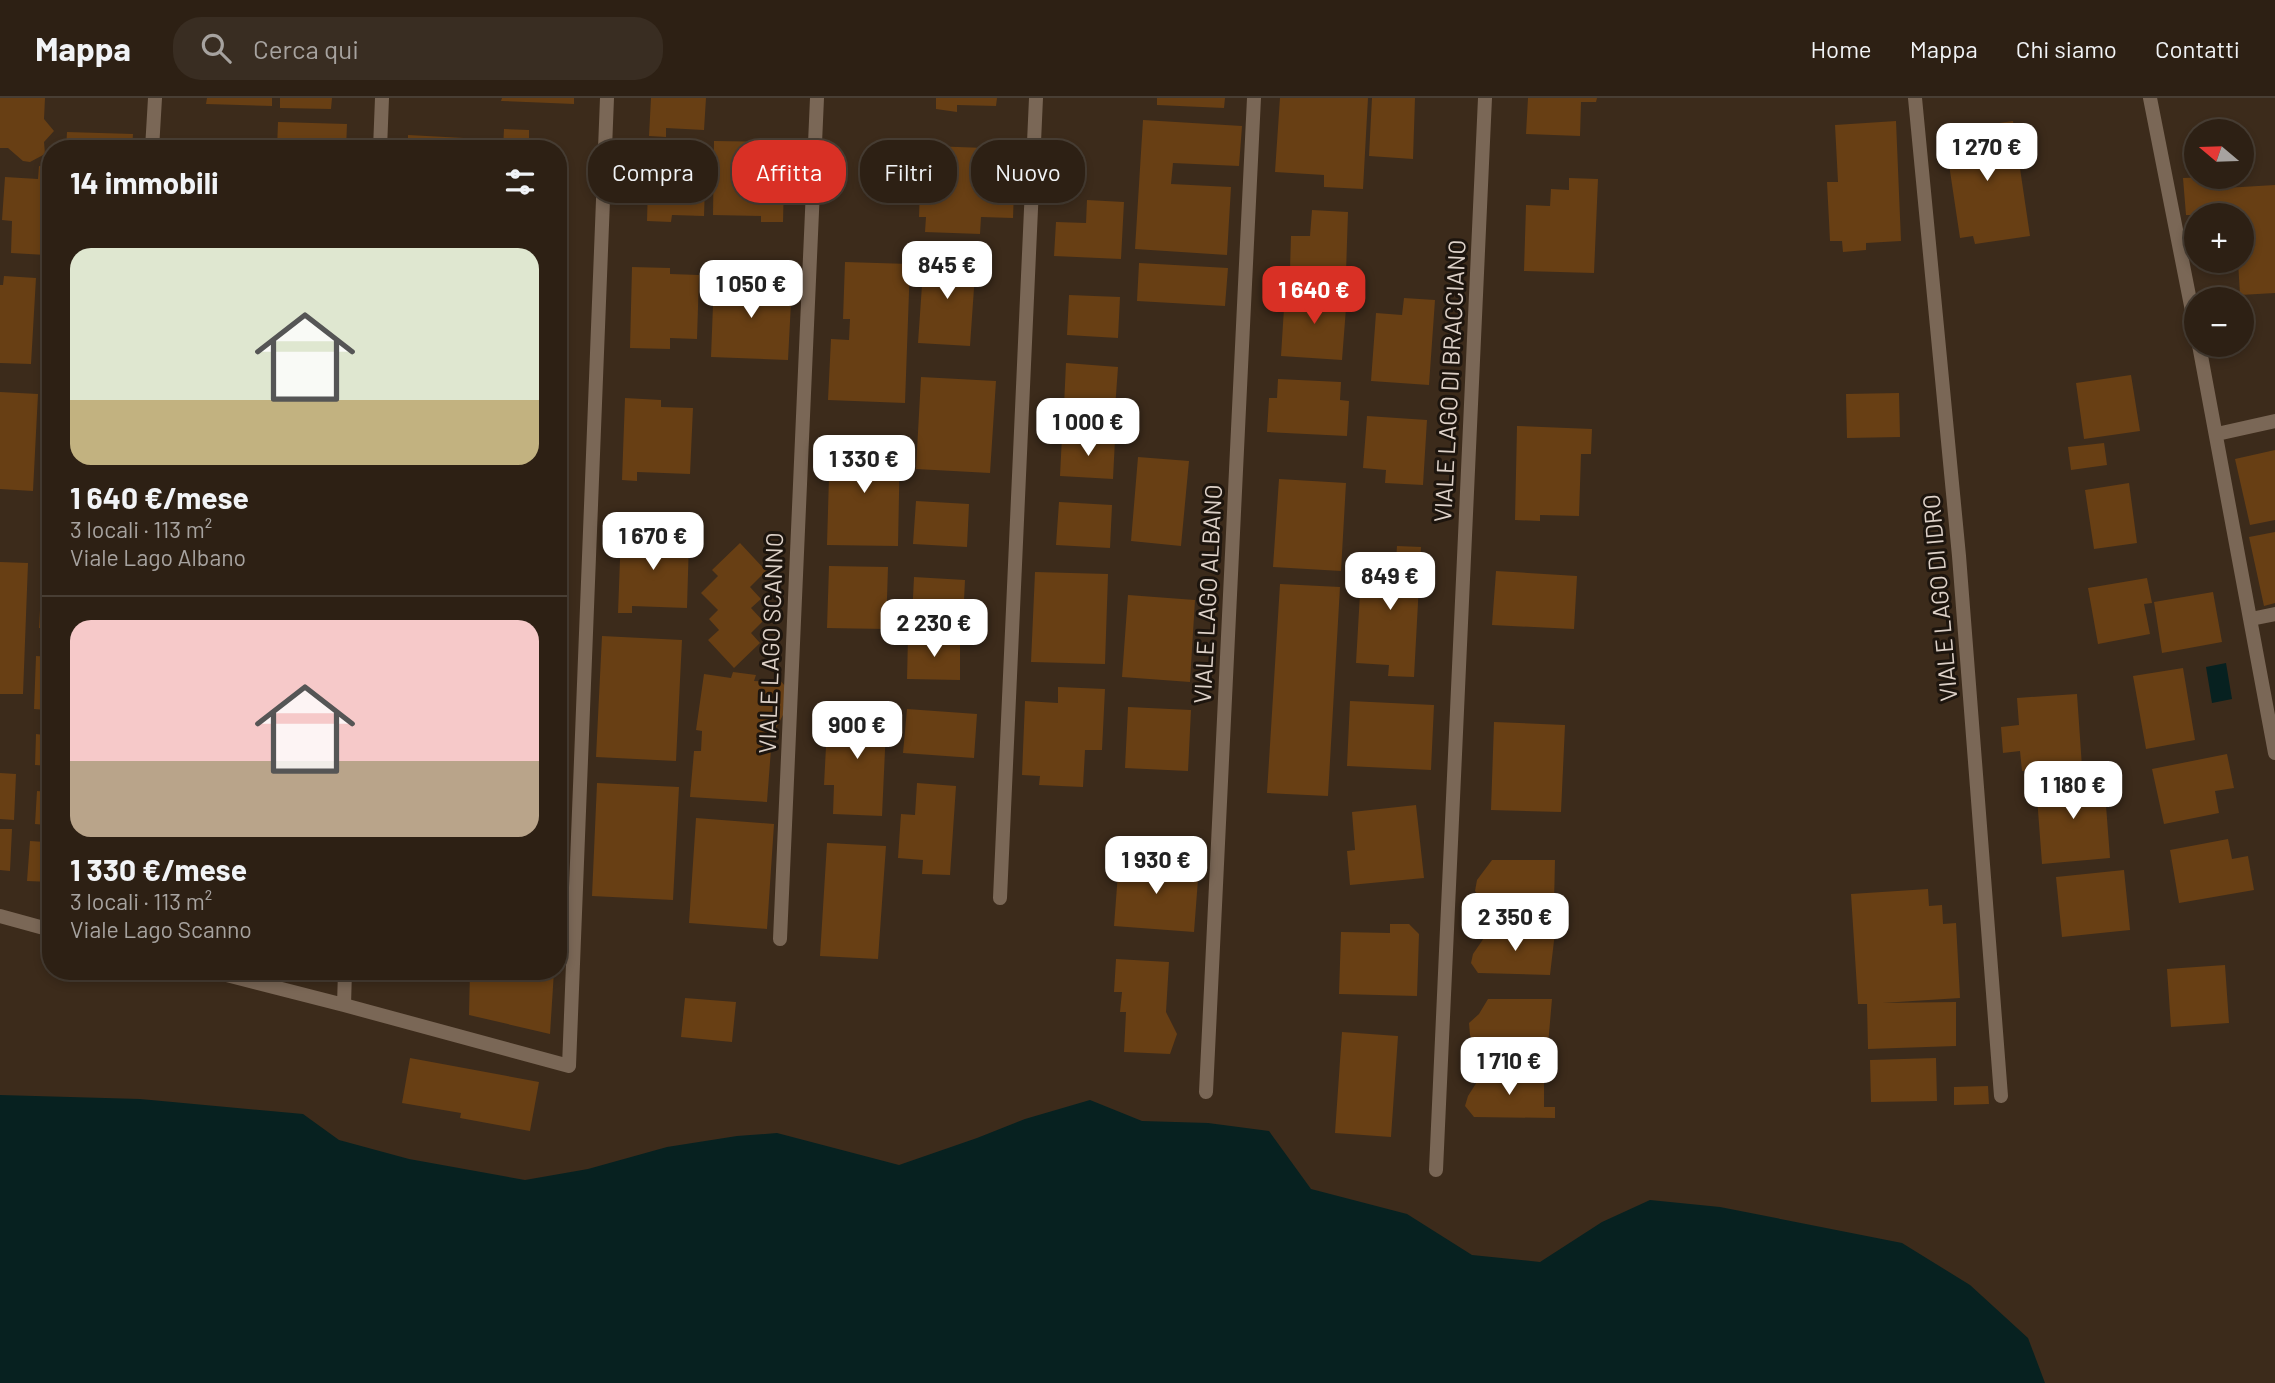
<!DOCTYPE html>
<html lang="it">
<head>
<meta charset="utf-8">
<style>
  body { margin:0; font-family:Barlow,sans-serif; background:#392d22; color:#f1f3f6; height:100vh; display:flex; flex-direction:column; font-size:26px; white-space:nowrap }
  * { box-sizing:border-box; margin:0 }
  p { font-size:23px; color:#a7a3a0 }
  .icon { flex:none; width:38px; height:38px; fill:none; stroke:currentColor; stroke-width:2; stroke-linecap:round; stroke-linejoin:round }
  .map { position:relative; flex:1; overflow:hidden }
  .side { position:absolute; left:42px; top:42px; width:525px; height:840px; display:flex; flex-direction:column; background:#2d2014; border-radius:28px; box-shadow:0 4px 10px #0003,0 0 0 2px #483e34 }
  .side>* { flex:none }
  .top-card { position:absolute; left:588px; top:42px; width:665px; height:63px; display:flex; gap:14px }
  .needle { width:46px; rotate:289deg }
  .buttons { position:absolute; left:2184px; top:21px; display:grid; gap:14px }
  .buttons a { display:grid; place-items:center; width:70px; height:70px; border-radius:50%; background:#2d2014; box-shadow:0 4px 10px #0003,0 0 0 2px #483e34; font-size:35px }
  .price { position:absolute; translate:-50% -60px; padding:0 16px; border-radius:14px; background:#fff; color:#222; font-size:23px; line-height:46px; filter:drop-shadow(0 2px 4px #0008) }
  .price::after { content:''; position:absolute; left:50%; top:42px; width:21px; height:16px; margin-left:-10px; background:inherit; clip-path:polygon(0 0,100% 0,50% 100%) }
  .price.on { background:#d93025; color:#fff }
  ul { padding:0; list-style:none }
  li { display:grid; align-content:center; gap:14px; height:371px; padding:0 28px }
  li+li { border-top:2px solid #483e34 }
  li span { display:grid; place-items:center; height:217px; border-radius:21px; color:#555 }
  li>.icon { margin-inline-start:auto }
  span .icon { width:126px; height:126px; fill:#fffc; stroke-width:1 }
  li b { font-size:30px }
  h2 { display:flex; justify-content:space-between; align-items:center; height:84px; padding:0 28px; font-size:30px }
  .tag { padding:0 24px; border-radius:28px; background:#2d2014; box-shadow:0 4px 10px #0003,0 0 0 2px #483e34; font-size:24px; line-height:63px }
  .tag.on { background:#d93025; color:#fff }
  header { display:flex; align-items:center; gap:42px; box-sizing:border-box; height:98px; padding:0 35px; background:#2d2014; border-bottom:2px solid #483e34 }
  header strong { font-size:33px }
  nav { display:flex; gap:38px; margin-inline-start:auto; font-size:24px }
  .search { width:490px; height:63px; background:#392d22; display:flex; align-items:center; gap:18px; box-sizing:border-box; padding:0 24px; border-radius:28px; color:#a7a3a0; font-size:26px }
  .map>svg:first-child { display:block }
</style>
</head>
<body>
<header>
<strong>Mappa</strong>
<div class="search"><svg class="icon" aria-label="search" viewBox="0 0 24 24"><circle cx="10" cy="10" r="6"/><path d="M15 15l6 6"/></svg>Cerca qui</div>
<nav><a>Home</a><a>Mappa</a><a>Chi siamo</a><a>Contatti</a></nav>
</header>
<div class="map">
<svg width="2275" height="1285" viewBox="0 0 2275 1285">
  <rect width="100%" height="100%" fill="#3c2b1b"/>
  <path fill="#072120" d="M2226,565L2232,601L2212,605L2206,569Z
    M0,997L140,1001L303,1016L339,1042L409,1061L525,1082L588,1071L667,1049L737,1038L777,1035L899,1067L977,1040L1025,1021L1090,1002L1142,1023L1208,1025L1269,1033L1311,1091L1407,1116L1472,1157L1540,1164L1602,1124L1650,1102L1720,1109L1902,1145L1970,1187L2028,1240L2045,1285H0Z"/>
  <path fill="#683f14" d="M0,0H45L44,21L54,33L44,44L45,56L30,64L23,63L8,50H0Z
    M207,0H272V8L206,6Z
    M280,0H332L331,11L280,10Z
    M502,0H574V6L501,3Z
    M651,0H706L704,32L666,30V39L649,38Z
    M936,0H997L996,8L957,7V14L936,11Z
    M1157,0H1225L1224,10L1157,7Z
    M1280,0H1368L1363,91L1324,89V77L1275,74Z
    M1372,0H1415L1413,61L1369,58Z
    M1528,0H1597L1596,4H1581L1580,38L1526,36Z
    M1143,22L1242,28L1239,68L1173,65L1171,86L1231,89L1227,157L1135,151Z
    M1896,23L1901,143L1866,145V152L1843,154L1842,143H1830L1827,84H1838L1835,27Z
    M2013,23L2030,138L1975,146L1973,138L1960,140L1944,33Z
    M278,24L347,26L346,51H277Z
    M504,31L529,32V51H503Z
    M67,34L133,36L132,51H66Z
    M408,37L483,41L482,51H408Z
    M714,43L785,44L783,124H761V118L713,117Z
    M931,48L985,50L983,91L1014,92L1013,120L981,119L980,136L925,134L926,119H919L920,88H929Z
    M649,53L706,55L704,118L672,117L671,124L647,123Z
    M39,68L51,69L46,157L11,155L12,123L2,122L5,79L38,81Z
    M2207,79L2208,91L2275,87V195L2240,197L2238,163H2242V117H2186L2183,80Z
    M1569,80L1598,81L1594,175L1524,173L1526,107L1550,108L1551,91L1569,92Z
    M1087,102L1124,104L1121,161L1054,158L1056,124L1086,125Z
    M1312,112L1348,114L1346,175L1290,172L1291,138H1310Z
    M924,158L976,161L970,248L918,245Z
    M845,164L910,166L905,305L828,302L831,241L849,242L850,221H843Z
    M1139,165L1228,170L1225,208L1137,203Z
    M632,169L670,170V176L699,177L697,241L670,240V251L630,250Z
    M4,178L36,180L31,266L0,265V187H3Z
    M714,181L792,185L788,262L711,259Z
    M1285,194L1347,197L1342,262L1281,258Z
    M1069,197L1120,199L1118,240L1067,237Z
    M1404,200L1435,202L1429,287L1371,283L1376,215L1402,217Z
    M1066,265L1118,269L1115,311L1064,308Z
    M2131,277L2140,333L2084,341L2076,285Z
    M921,279L996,283L990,375L916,371Z
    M1278,281L1341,284L1340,302L1349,303L1347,338L1267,334L1269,300H1277Z
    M0,294L38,296L33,393L0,391Z
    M1899,295L1900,339L1847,340L1846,296Z
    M625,300L661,302V309L693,310L690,376L637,374V383L622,382Z
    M1367,318L1427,322L1423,387L1385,385L1386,372L1363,370Z
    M47,320H51V401L41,400Z
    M1517,328L1592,331L1591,356H1581L1579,418L1540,417V423L1515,422Z
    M1062,338L1115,341L1113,381L1060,378Z
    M830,345L900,346L898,448L827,447Z
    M2104,345L2107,367L2071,372L2068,349Z
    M2275,352V422L2250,427L2235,361Z
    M1138,359L1189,363L1181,448L1131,443Z
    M1279,381L1346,385L1341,473L1273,469Z
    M2129,385L2137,445L2094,451L2085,392Z
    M916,403L969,406L967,449L913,446Z
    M1059,404L1112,407L1110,450L1056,447Z
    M45,422L51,423V531L39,530Z
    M2275,434V505L2264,508L2249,439Z
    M621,435L655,436L654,441L689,442L687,510L632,508V515H618Z
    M740,445L766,473L750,489L761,501L751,510L763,523L751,535L760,545L734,570L708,542L719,532L709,521L718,512L701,495L718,478L712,472Z
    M1397,448L1421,449L1414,579L1388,578L1389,567L1356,565L1362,461L1396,463Z
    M0,464L28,465L23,596H0Z
    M829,468L888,469L886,531L827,530Z
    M1496,473L1577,478L1574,531L1492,527Z
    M1035,474L1108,476L1105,566L1031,564Z
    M914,479L965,482L963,523L912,520Z
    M2147,480L2152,505L2144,506L2150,536L2098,546L2088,490Z
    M1280,486L1340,489L1328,698L1267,695Z
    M2213,494L2222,544L2162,555L2154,504Z
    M1128,497L1195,502L1190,584L1122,579Z
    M602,538L682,542L676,663L596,659Z
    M908,539L960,540V582L907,581Z
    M36,558L51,559V668L35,667L36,636L44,637L46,612L34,611Z
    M2183,570L2195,642L2146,651L2133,578Z
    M733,574L756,577L754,583L774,584L778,580L785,588L783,617L772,638L767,704L690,699L694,653H701L702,633L696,632L704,576L731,580Z
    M1058,589L1105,591L1102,652H1085L1083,689L1039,687L1040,678L1022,677L1025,603L1058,605Z
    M2077,596L2082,669L2022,673L2020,653L2003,655L2001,629L2019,627L2017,600Z
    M1350,603L1434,607L1431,672L1347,668Z
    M843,606L887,608L882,718L833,716L834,687H824L827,629L842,630Z
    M1128,609L1191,612L1188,673L1125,670Z
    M907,611L977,616L974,660L903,655Z
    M1494,624L1565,627L1561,714L1491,712Z
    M2227,656L2234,690L2215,693L2219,715L2164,726L2152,671Z
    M0,675L16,676L14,722L0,721Z
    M2104,681L2110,760L2042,766L2036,686Z
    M597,685L679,689L673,802L592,798Z
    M917,685L956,688L950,777L922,776L923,762L898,760L901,716L915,717Z
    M37,693L51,694V784L27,783L30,743L45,744L46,727L35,726Z
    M1416,707L1424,780L1350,787L1347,753L1355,752L1352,714Z
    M696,720L774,726L767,831L689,825Z
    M0,731H12L10,773L0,772Z
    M2228,741L2232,761L2248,758L2254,792L2179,805L2170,752Z
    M827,745L886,748L878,861L820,858Z
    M1119,762L1199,768L1194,834L1114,828Z
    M1492,762H1555L1554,806L1483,804L1475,793L1477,782Z
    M2124,772L2130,832L2062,839L2056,779Z
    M1928,791L1929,808L1942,807L1943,826L1956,825L1960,900L1882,905L1956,904V948L1868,951L1867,906H1858L1851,796Z
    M1390,826H1409L1419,836L1417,898L1339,896L1341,834L1390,835Z
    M1488,834H1555L1550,877L1478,875L1471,865L1473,856Z
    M1116,861L1169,864L1166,914L1177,936L1170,956L1124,954L1126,914H1120L1122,894H1114Z
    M2225,867L2229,925L2171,929L2167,871Z
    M470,873H554L550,936L469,917Z
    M685,900L736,904L732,944L681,939Z
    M1488,901H1552L1548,947H1474L1470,937L1469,925L1479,916Z
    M1342,934L1398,938L1391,1039L1335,1035Z
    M410,960L539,984L530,1033L460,1020L461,1015L402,1005Z
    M1936,960L1937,1003L1871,1004L1870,962Z
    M1482,976L1544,977V1009H1555V1020L1474,1019L1465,1008L1468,998Z
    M1988,988L1989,1006L1954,1007V989Z"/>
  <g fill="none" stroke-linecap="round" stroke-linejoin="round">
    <path stroke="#7a6756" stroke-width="14" d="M1915,0L1959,458L2001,998
      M2150,0L2196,233
      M152,51L155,0
      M380,51L382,0
      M2199,247L2275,655
      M2217,336L2275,323
      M2251,521L2275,516
      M1000,800L1036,0
      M0,818L51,832
      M780,841L817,0
      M211,873L344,907L569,968L607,0
      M344,907L345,873
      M1206,994L1254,0
      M1436,1072L1485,0"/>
  </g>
  <g text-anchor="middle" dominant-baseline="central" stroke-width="6" stroke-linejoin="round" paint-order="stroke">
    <g font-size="24" fill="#ddd1c8" stroke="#1d150e">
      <text transform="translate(1449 283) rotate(-87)">VIALE LAGO DI BRACCIANO</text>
      <text transform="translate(1207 496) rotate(-87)">VIALE LAGO ALBANO</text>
      <text transform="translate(1939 500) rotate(-95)">VIALE LAGO DI IDRO</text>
      <text transform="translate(770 545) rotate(-88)">VIALE LAGO SCANNO</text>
    </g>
  </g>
</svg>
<div class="buttons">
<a><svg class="needle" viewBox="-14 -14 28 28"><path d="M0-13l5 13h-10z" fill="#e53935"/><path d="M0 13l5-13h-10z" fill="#a7a3a0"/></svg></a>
<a>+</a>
<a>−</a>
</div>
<b class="price" style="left:1987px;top:85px">1 270 €</b>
<b class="price" style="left:947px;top:203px">845 €</b>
<b class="price" style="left:751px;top:222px">1 050 €</b>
<b class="price on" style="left:1314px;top:228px">1 640 €</b>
<b class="price" style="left:1088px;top:360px">1 000 €</b>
<b class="price" style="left:864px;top:397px">1 330 €</b>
<b class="price" style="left:653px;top:474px">1 670 €</b>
<b class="price" style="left:1390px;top:514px">849 €</b>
<b class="price" style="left:934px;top:561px">2 230 €</b>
<b class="price" style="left:857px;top:663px">900 €</b>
<b class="price" style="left:2073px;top:723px">1 180 €</b>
<b class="price" style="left:1156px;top:798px">1 930 €</b>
<b class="price" style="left:1515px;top:855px">2 350 €</b>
<b class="price" style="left:1509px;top:999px">1 710 €</b>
<div class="top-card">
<a class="tag">Compra</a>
<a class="tag on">Affitta</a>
<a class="tag">Filtri</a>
<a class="tag">Nuovo</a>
</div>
<section class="side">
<h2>14 immobili<svg class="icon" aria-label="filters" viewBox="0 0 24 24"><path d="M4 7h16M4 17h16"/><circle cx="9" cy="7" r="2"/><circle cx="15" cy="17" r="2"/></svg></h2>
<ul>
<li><span style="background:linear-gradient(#dfe7d0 70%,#c2b280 0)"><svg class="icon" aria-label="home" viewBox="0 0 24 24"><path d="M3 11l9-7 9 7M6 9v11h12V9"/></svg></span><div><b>1 640 €/mese</b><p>3 locali · 113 m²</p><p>Viale Lago Albano</p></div></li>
<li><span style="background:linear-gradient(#f6c9c9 65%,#b9a48a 0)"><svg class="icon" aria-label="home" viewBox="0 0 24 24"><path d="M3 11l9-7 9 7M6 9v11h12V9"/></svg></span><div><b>1 330 €/mese</b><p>3 locali · 113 m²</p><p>Viale Lago Scanno</p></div></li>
</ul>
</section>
</div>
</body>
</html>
